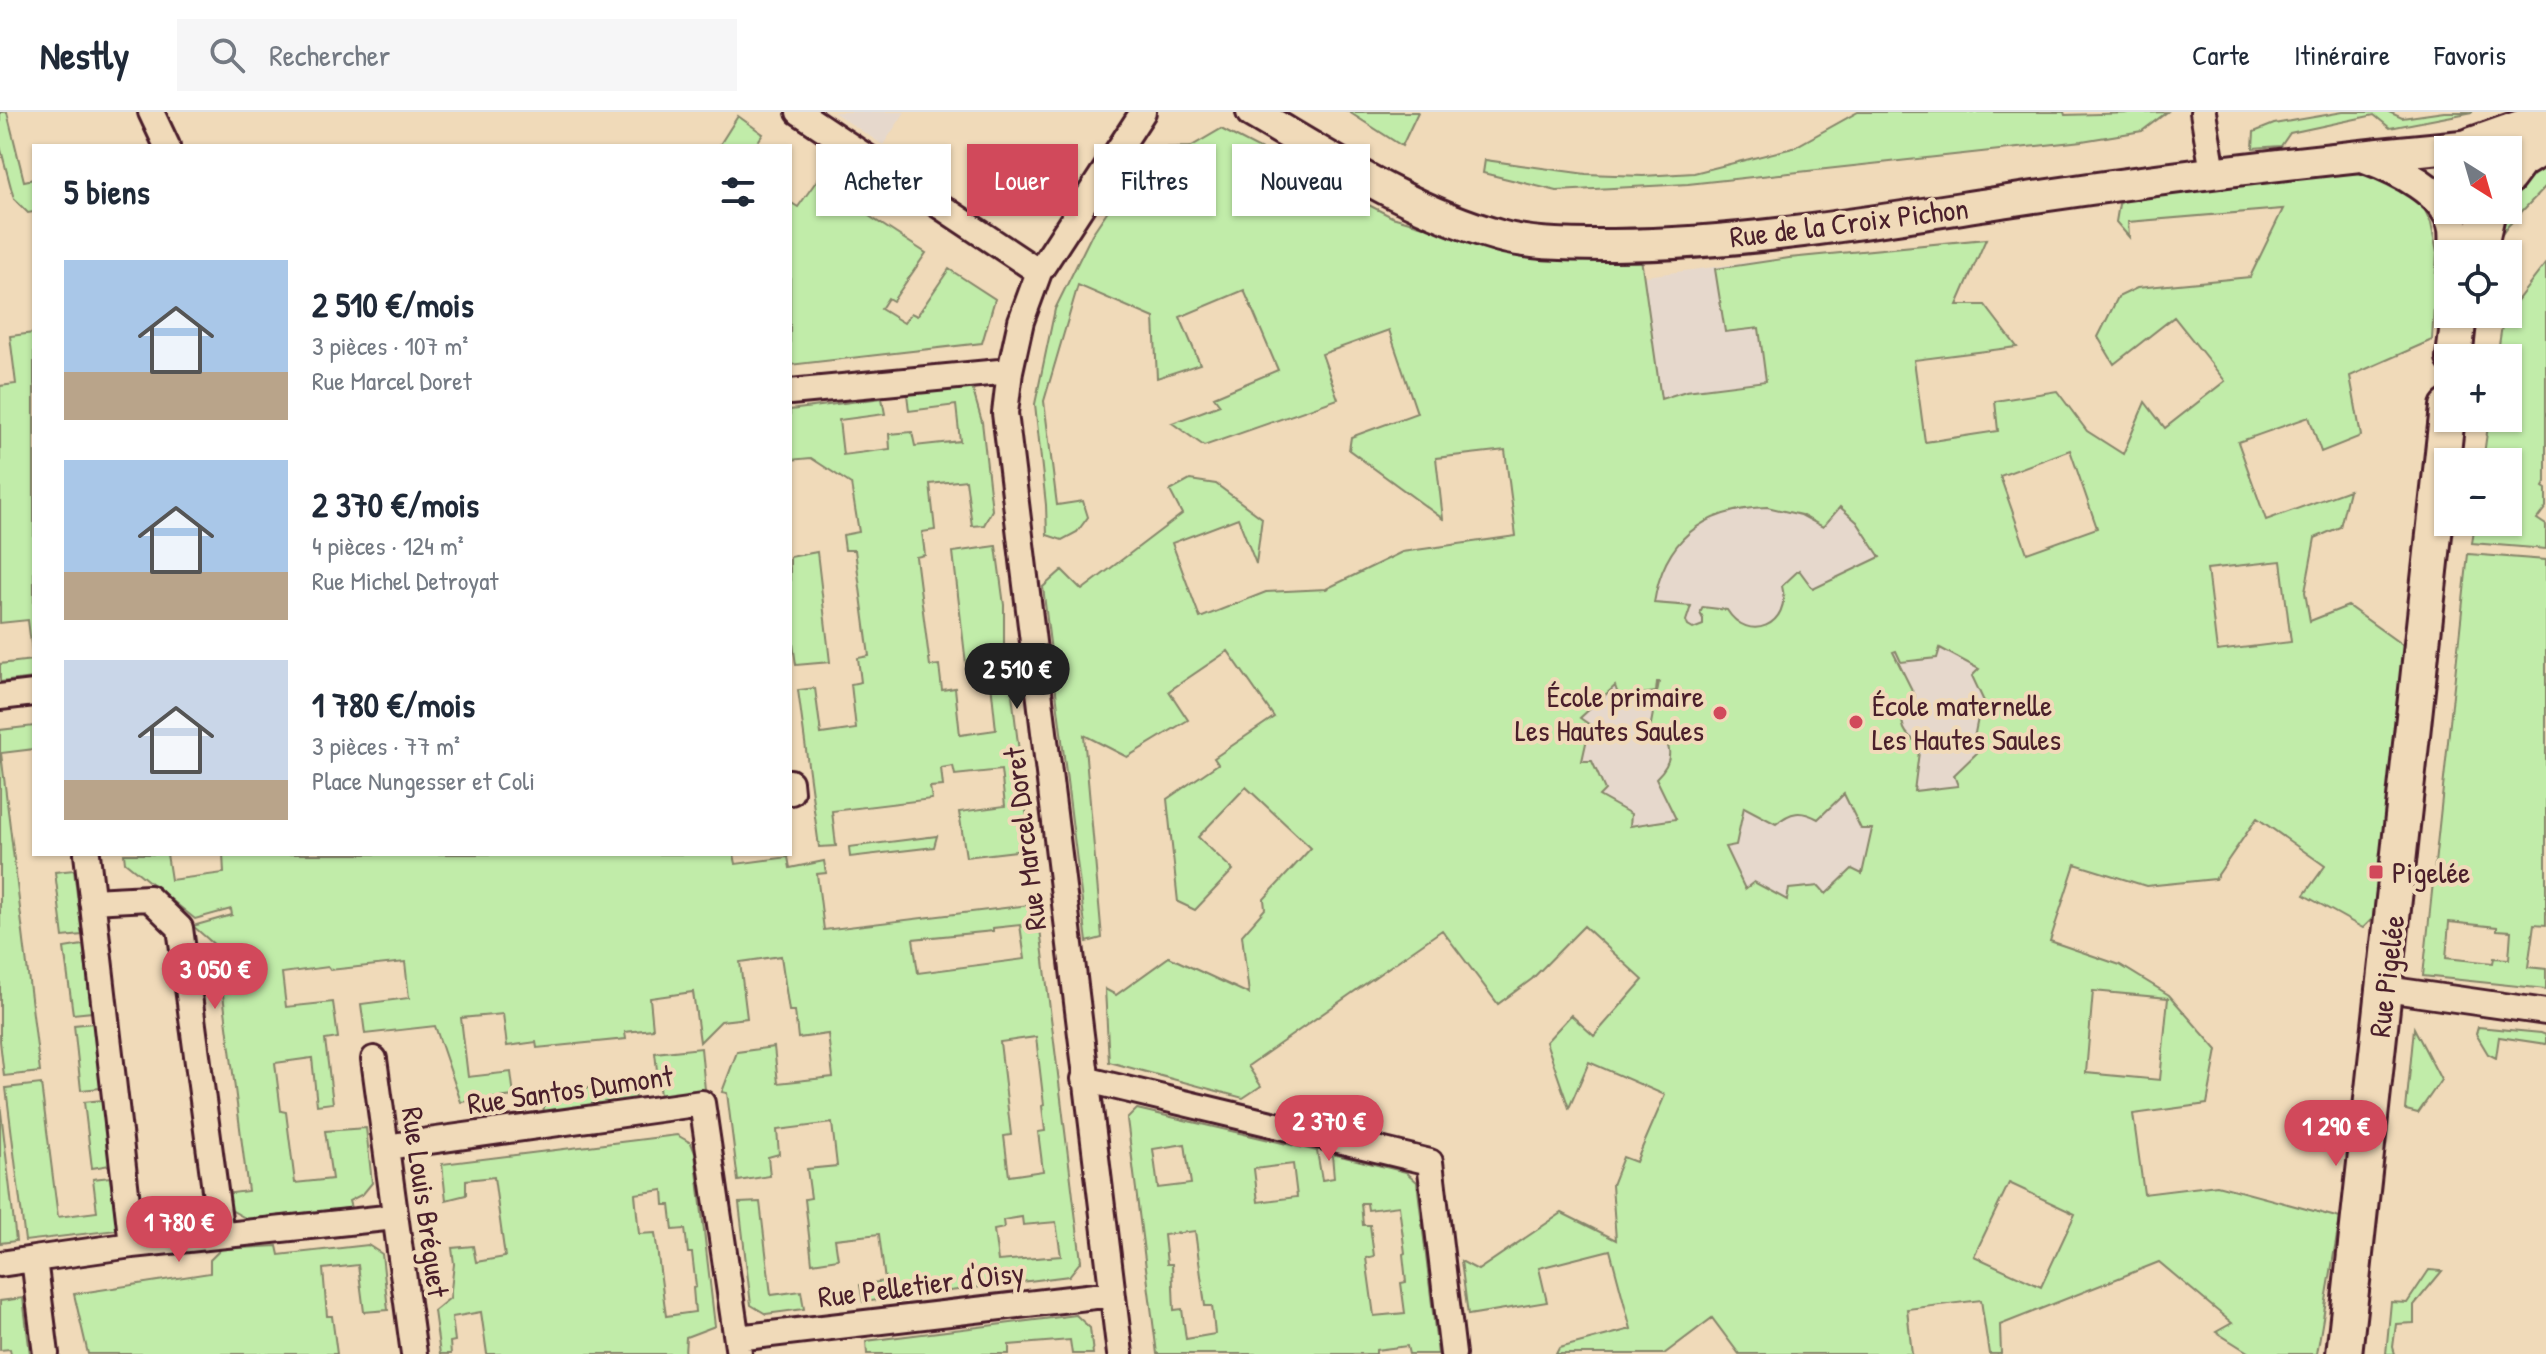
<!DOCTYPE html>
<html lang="fr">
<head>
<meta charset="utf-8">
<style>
  body { margin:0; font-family:"Patrick Hand",sans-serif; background:#f6f6f7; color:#1f2937; height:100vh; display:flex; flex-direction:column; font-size:30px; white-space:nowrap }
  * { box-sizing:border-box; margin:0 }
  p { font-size:26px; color:#747a83 }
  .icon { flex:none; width:44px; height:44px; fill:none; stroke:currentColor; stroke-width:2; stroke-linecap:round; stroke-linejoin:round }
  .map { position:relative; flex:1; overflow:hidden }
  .drawer { position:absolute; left:32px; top:32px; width:760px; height:712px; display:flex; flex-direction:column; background:#fff; border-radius:0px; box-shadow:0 2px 6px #0004 }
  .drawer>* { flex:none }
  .banner { position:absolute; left:816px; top:32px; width:760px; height:72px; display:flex; gap:16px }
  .needle { width:52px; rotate:143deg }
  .tools { position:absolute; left:2434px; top:24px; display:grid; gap:16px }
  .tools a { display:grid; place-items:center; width:88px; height:88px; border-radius:0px; background:#fff; box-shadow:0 2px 6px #0004; font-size:40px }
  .price { position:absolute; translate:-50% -68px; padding:0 18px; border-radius:28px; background:#d1495b; color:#fff; font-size:26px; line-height:52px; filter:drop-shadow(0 2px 4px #0008) }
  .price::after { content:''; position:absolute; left:50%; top:48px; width:24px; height:18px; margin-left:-12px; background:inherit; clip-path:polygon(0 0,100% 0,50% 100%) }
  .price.selected { background:#222; color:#fff }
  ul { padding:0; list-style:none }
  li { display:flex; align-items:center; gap:24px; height:200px; padding:0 32px }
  li span { display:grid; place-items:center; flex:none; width:224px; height:160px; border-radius:0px; color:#555 }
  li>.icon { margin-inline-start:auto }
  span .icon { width:96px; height:96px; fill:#fffc; stroke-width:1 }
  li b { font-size:34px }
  h2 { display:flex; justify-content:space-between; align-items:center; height:96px; padding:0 32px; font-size:34px }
  .tag { padding:0 28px; border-radius:0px; background:#fff; box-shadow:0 2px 6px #0004; font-size:28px; line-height:72px }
  .tag.selected { background:#d1495b; color:#fff }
  header { display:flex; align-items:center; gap:48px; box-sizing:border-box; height:112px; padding:0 40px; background:#fff; border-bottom:2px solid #e0e1e3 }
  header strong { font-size:38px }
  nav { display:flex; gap:44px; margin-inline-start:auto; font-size:28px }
  .search { width:560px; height:72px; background:#f6f6f7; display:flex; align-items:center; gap:20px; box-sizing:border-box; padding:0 28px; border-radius:0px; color:#747a83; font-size:30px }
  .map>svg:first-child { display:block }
</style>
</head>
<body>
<header>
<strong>Nestly</strong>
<div class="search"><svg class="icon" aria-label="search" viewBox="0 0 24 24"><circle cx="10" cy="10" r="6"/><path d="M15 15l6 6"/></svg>Rechercher</div>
<nav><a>Carte</a><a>Itinéraire</a><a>Favoris</a></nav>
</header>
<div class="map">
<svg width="2546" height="1242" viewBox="0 0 2546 1242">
  <rect width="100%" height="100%" fill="#f0dab9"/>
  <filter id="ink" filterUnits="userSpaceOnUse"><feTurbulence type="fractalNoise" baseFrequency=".0125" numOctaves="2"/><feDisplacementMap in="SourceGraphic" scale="16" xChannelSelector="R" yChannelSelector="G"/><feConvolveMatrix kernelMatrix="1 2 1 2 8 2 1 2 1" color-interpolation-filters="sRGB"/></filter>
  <g filter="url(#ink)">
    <path fill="#e6d8cc" d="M833,0H905L883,33Z
      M1774,147L1807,357L1994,520L1986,661L1897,770L1755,807L1570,685L1616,168Z"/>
    <path fill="#c1eca9" stroke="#86866a" stroke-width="2" fill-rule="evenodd" d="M0,0H7L24,69L34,67V100L28,101L14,87L0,34Z
      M1349,0H1418L1402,34Z
      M1858,0H2064L2065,3L2167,0L2142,19L2082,29L1688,72L1557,79L1483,61L1485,48L1586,62L1643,64L1694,61L1793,36Z
      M2343,0H2389L2402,6L2444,0H2473L2390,16L2374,3L2290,21L2281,34L2253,36L2254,20L2274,12Z
      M738,4L763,22L755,34H719Z
      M1221,17L1392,105L1515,140L1641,146L1661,287L1686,279L1766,269L1759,216L1725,220L1715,157L1789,146L1986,127L1957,193H1985L2017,235L1914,248L1925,330L1998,319L1995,289L2057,279L2087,319L2123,342L2145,290L2165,316L2225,269L2174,205L2114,252L2098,225L2118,185L2137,176L2250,165L2283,97L2128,110L2129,125L2116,110L2119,92L2135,83L2342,60L2393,65L2420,88L2431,111L2437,141L2432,228L2350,264L2361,324L2321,340L2309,305L2238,330L2266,408L2349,378L2340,415L2315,426L2305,480L2310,509L2348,494L2405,535L2373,806L2363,816L2304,783L2325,754L2257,706L2215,767L2146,774L2075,752L2050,829L2120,853L2169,883L2217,938L2207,992L2133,1002L2144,1082L2217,1073L2340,1106L2317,1242H2251L2216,1220L2232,1211L2159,1150L2000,1213L2001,1242H1989L1981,1188L1907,1197L1912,1242H1739L1712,1206L1664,1242H1556L1559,1236L1631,1217L1610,1138L1539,1156L1547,1190L1468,1203L1461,1149L1478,1158L1562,1101L1616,1128L1612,1073L1623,1045L1636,1050L1665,983L1589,950L1569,996L1546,930L1571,903L1594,924L1643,868L1584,814L1532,867L1498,892L1442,818L1248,954L1261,974L1243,986L1109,950L1105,877L1116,883L1169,845L1249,882L1242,823L1265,797L1264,787L1311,736L1246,675L1198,725L1233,758L1195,798L1178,790L1167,687L1218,652L1214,646L1274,605L1228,539L1169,579L1188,608L1127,645L1084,623L1102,826L1087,830L1043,475L1062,458L1082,478L1182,402L1170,379L1190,368L1216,372L1262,406L1256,452L1238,406L1172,431L1200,506L1266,480L1326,477L1402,440L1516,424L1505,338L1436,346L1443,407L1349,338L1351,325L1417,301L1389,218L1322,242L1338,287L1204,334L1172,311L1220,293L1214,285L1278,258L1244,178L1180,205L1200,252L1157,266L1154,206L1078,173L1044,289L1057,393L1083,389L1088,405L1077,420L1062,428L1047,423L1046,393L1035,292L1055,197L1092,122L1150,36L1190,35ZM2070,338L2097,416L2027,441L2000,364ZM1767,395L1801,403L1823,415L1840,395L1857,410L1880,445L1813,477L1799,458L1782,474C1792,513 1748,532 1727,498L1703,495L1700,501L1703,507V513L1693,517L1688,514L1686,509L1691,494L1654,491C1664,427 1703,397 1767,395ZM2281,449L2291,530L2217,539L2207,457ZM1940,536L1979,557L1972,564L1989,600L1979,601L1973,631L1981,637L1954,663L1958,674L1914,679L1920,632C1903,623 1900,613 1903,594L1915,584L1893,540L1896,539L1901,550L1937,546ZM1657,570H1659L1650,617C1674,629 1675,648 1656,666L1676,707L1630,714L1631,702L1599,684L1605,678L1592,649H1582L1590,613L1580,606L1615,574L1619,585L1656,580ZM1844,682L1861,717H1872L1862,762L1852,757L1826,782L1819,774L1789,777L1787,788L1754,770L1745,777L1725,735L1736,733L1744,695L1776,712C1791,699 1801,698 1818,707ZM2093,879L2168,886L2160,968L2086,961ZM2009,1071L2075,1102L2041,1175L1974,1144Z
      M2546,46V74L2508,114L2491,138L2499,98H2508V80Z
      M841,56L882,83L869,104L926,141L893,189L888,186L881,197L904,211L911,201L917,204L949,157L995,187L982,231L790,253V90L798,95L822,61Z
      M2546,151V370L2543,375L2546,377V395L2537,407L2546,413V437L2472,431L2475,410H2508V350H2483L2489,306H2508V246H2497L2503,207Z
      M34,221V566L0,570V552L33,548L28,508L0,511V274L16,272L10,224Z
      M972,275L982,310L992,398L984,413L972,414L966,368L930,372L935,418L922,420L925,443L916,445L930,554L939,553L942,578L955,576L960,623L996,618L991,571L1011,574L1029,722L1016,739L966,745L959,700L1005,694L1001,658L955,663L953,654L941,656L943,674L930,675L932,687L832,699L836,734L819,735L798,578L815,576L821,622L856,617L851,572L861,570L858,546L869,544L855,438H845L843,423L859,420L851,372L811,346L790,348V298L882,286L885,302L839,308L843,343L890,337L889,322L912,320L915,334L960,329L956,293L909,299L907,282Z
      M996,434L1004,493V542L980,551L966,552L953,440Z
      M817,440L830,550L796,553L790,511V445Z
      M2468,442L2546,448V813L2534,812L2528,855L2546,857V877L2423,864ZM2449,810L2497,815V818L2511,819L2509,847L2494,846L2493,851L2446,846Z
      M34,614V637L1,641L40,960L4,964L0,929V618Z
      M937,724L934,735L850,745L849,735Z
      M124,742H167L171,768L224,761L223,742H734L736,752L788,745L790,756L824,749L826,761L817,762L824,818L1037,792L1081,1149L1069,1164L863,1190L860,1173L885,1169L879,1122L835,1127L838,1147L812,1151L805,1087L811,1086L807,1057L837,1054L832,1011L777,1018L779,1042L768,1045L770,1064L738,1069L727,981L722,980L737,940L774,935L778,971L833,965L828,922L798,926L795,899H789L781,844L740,850L747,906L721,909L700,930L693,880L650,886L653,917L625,920L626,927L537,936L536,930L507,934L503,902L461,906L468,965L511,960L514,984L461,990L435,914L365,922L361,892L409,886L405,850L330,858L328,855L282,861L286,895L333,890L338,926L325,928L333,991L317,993L312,946L275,951L281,999L286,1000L295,1071L332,1067L325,1019L366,1016L372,1071L363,1082L349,1089L351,1096L247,1107L231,1098L224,1082L248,1079L217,835L193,814L232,803L231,797L195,807L125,750ZM1020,813L1025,847L918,861L913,827L993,819V816ZM1036,925L1044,993L1042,994L1045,1019L1038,1020L1043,1059L1009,1064L1004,1024L1011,1023L1000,930ZM1022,1105L1023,1113L1056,1110L1061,1144L998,1149L994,1118L1004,1116L1003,1108Z
      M74,758L82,823L63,825L55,760Z
      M83,833L92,900L73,902L64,836Z
      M94,911L101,976L81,978L74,913Z
      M2478,915L2541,921L2546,923V932L2499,925L2496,946L2488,942L2476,922Z
      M2414,916L2441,968L2418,1001L2406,998Z
      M701,936L705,978L660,984L655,941Z
      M633,970L635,988L543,1000L547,981Z
      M41,972L58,1105L97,1100L93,1067L110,1065L117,1118L25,1129L6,976Z
      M102,988L110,1053L92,1056L84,990Z
      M0,991L16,1129L0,1131Z
      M1137,997L1317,1039L1322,1068L1334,1066L1332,1042L1406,1060L1417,1070L1438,1242H1409L1407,1234L1376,1238V1242H1157L1127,1007ZM1185,1032L1191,1072L1158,1076L1153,1037ZM1293,1052L1297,1085L1258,1090L1254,1057ZM1361,1091H1367L1368,1098L1399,1094L1405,1141L1403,1142L1406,1170L1401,1171L1405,1201L1374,1204L1366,1146L1374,1144L1370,1113H1363ZM1195,1119L1205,1194H1212L1215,1222L1186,1227L1182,1197L1174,1198L1172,1152H1167L1164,1123Z
      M677,1023L691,1031L695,1041L715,1214L686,1225L685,1242H487L481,1200L452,1205L455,1229L450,1230L451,1242H440L434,1199L450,1186L454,1152L452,1136L473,1134L476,1150L505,1145L494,1065L466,1068V1083L446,1088L442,1052ZM663,1078L664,1093H670L673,1118L685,1117L688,1141H692L696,1175L693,1176L695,1200L666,1204L655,1121L639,1122L635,1082Z
      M760,1090L771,1183L801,1179L804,1197L766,1202L751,1193L739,1091Z
      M368,1133L382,1142L388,1198L364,1200L358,1153L323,1157L327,1204H332L337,1242H88L74,1182L210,1161V1148L221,1137L277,1134L279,1143Z
      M2429,1158L2442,1159L2414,1193V1211L2396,1212L2393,1235L2395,1242H2386L2391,1190L2407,1191Z
      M23,1186L30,1242H11L10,1237L0,1238V1189Z
      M1076,1203L1090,1216L1093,1242H1072L1070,1228L1009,1233V1242H867L866,1229Z"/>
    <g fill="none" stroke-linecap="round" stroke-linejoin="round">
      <g stroke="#4a1f2b" stroke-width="30">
        <path id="minor" d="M151,0L167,34
          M799,0L1039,160
          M2203,0L2213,60
          M790,280L1010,259
          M0,585L34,581
          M790,670L791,680
          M87,742L132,1133
          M92,789L149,786L180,816L221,1123
          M2386,877L2546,900
          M374,947L414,1242
          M1084,967L1430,1050L1453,1242
          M386,1035L702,991L739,1242
          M0,1152L34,1147
          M737,1226L1112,1182
          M46,1242L34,1147L132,1133L395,1105
          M1120,1242L1005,301L1010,259L1021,209L1039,160L1143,0"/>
      </g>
      <g stroke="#4a1f2b" stroke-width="36">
        <path id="tertiary" d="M1252,0C1331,46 1411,99 1500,124C1531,133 1580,133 1613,133C1747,132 1882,108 2014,88C2167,65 2319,47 2472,33
          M2365,45C2395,56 2448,80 2454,117C2455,125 2454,134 2455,142"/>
      </g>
      <g stroke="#4a1f2b" stroke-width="40">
        <path id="secondary" d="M2472,33L2546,7
          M2508,65L2520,49L2546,33
          M2478,142L2488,98
          M2454,246L2459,202
          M2344,1242L2448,295"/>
      </g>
      <use href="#minor" stroke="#f0dab9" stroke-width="24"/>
      <use href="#tertiary" stroke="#f0dab9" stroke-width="30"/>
      <use href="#secondary" stroke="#f0dab9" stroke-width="34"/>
    </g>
  </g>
  <g fill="#d1495b" stroke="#f0dab9" stroke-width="3">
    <circle cx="1720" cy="601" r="8"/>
    <circle cx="1856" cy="610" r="8"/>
    <rect x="2368" y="752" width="16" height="16" rx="4"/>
  </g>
  <g text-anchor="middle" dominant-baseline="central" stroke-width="8" stroke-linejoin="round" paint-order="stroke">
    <g font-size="30" fill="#4a1f2b" stroke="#f0dab9">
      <text transform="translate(1849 110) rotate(-7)">Rue de la Croix Pichon</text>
      <text transform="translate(1024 727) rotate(-97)">Rue Marcel Doret</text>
      <text transform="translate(2386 864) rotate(-83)">Rue Pigelée</text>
      <text transform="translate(570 977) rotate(-8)">Rue Santos Dumont</text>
      <text transform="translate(426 1090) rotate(82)">Rue Louis Bréguet</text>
      <text transform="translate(921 1172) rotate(-7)">Rue Pelletier d'Oisy</text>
    </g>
    <g font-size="30" fill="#4a1f2b" stroke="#f0dab9" text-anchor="start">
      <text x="1704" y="584" text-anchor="end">École primaire<tspan x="1704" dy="34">Les Hautes Saules</tspan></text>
      <text x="1872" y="593">École maternelle<tspan x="1872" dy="34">Les Hautes Saules</tspan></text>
      <text x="2392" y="760">Pigelée</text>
    </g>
  </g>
</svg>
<div class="tools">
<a><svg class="needle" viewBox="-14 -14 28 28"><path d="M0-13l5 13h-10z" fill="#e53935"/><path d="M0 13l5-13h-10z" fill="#747a83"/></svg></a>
<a><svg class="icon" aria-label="locate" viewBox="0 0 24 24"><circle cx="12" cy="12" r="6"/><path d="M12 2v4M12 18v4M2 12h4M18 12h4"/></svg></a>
<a>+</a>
<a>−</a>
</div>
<b class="price selected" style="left:1017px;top:599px">2 510 €</b>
<b class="price" style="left:215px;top:899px">3 050 €</b>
<b class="price" style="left:1329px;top:1051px">2 370 €</b>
<b class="price" style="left:2336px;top:1056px">1 290 €</b>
<b class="price" style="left:179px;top:1152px">1 780 €</b>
<div class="banner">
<a class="tag">Acheter</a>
<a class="tag selected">Louer</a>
<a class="tag">Filtres</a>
<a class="tag">Nouveau</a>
</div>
<section class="drawer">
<h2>5 biens<svg class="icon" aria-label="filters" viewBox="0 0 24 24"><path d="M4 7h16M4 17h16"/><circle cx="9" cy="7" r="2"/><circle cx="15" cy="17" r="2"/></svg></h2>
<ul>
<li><span style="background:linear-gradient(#a9c7e8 70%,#b9a48a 0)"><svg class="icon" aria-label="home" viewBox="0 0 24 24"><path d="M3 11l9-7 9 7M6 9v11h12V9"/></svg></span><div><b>2 510 €/mois</b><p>3 pièces · 107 m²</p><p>Rue Marcel Doret</p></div></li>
<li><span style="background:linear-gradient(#a9c7e8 70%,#b9a48a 0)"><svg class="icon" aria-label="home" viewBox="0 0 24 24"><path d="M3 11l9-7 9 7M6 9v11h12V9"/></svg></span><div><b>2 370 €/mois</b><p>4 pièces · 124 m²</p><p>Rue Michel Detroyat</p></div></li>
<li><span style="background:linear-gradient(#c9d6e8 75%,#b9a48a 0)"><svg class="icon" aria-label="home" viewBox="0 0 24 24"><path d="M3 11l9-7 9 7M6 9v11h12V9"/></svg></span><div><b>1 780 €/mois</b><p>3 pièces · 77 m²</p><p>Place Nungesser et Coli</p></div></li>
</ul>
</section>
</div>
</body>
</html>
